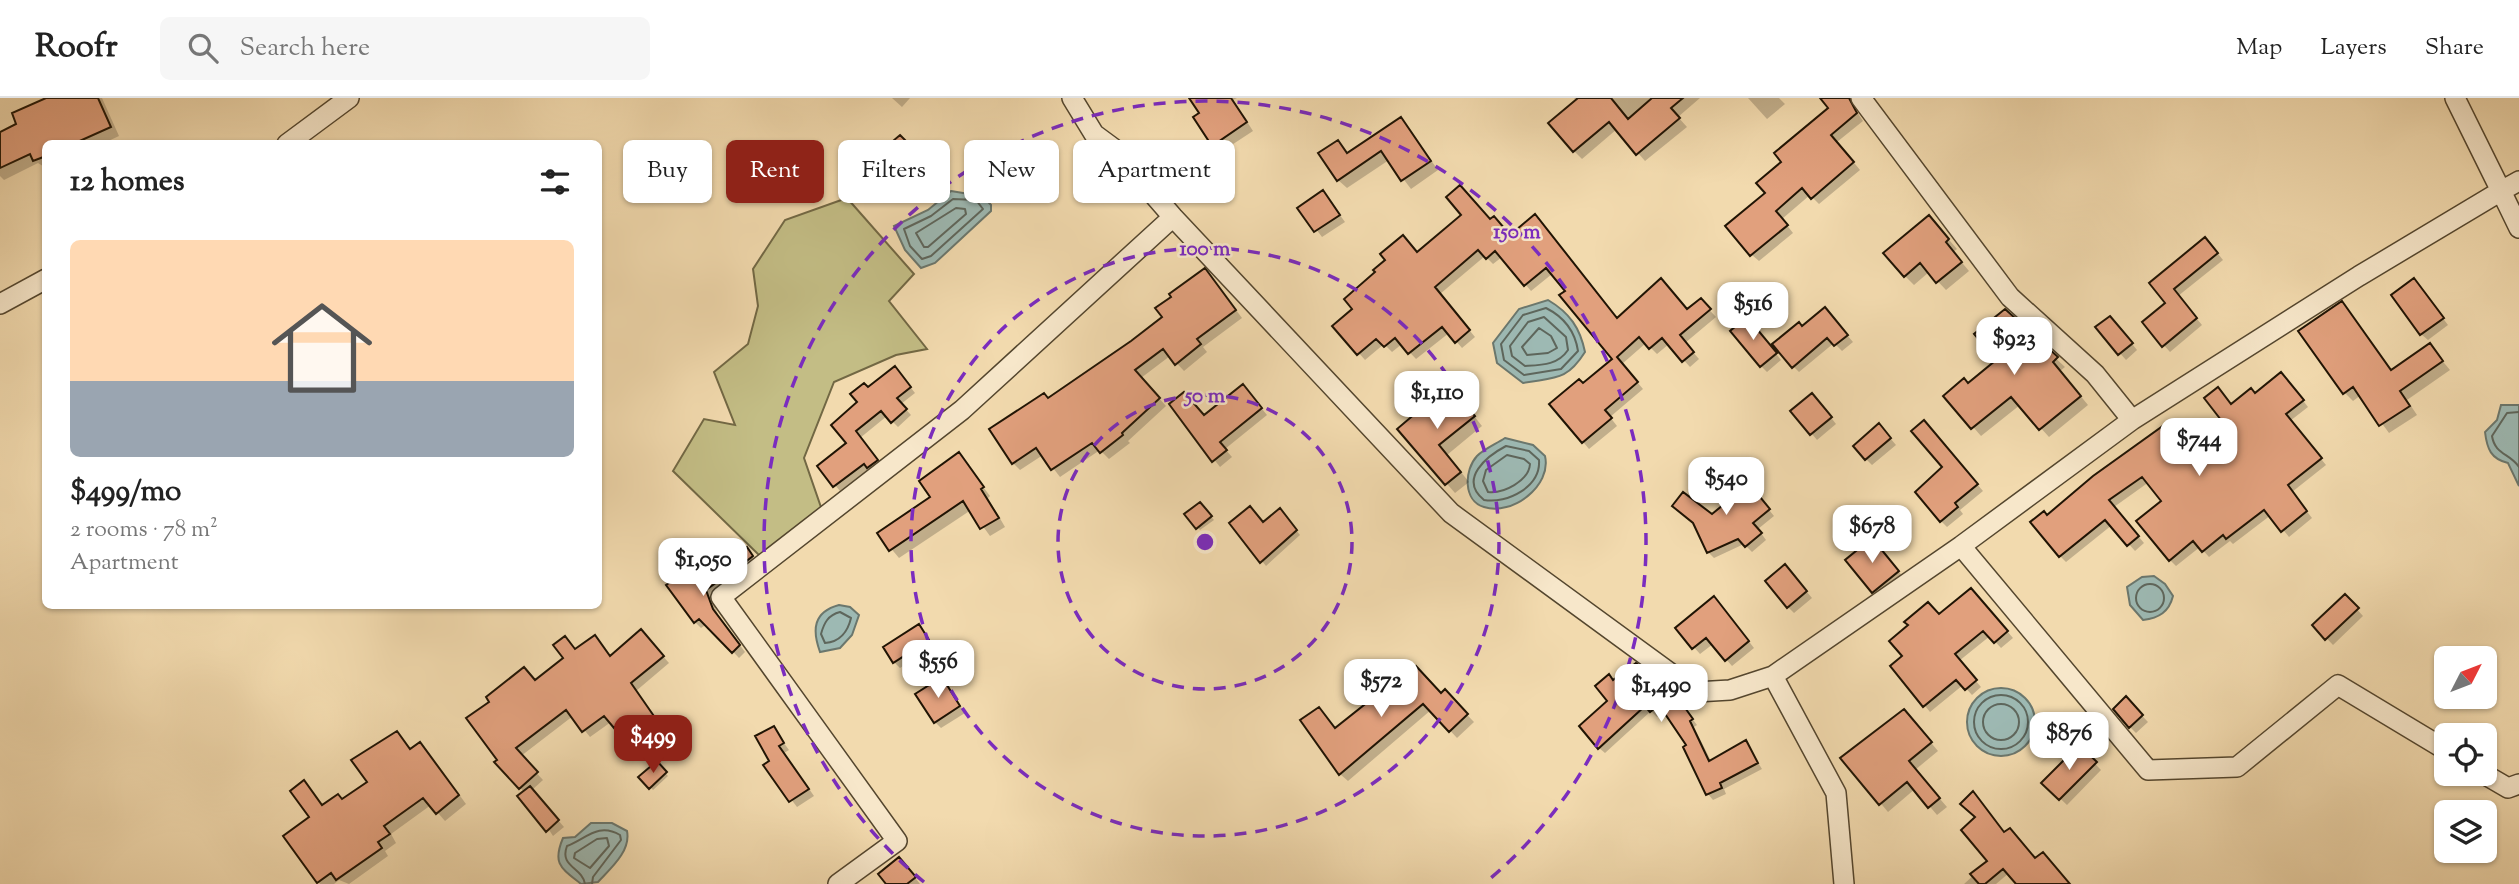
<!DOCTYPE html>
<html lang="en">
<head>
<meta charset="utf-8">
<style>
  body { margin:0; font-family:"Sorts Mill Goudy",serif; background:#f6f6f6; color:#222; height:100vh; display:flex; flex-direction:column; font-size:26px; white-space:nowrap }
  * { box-sizing:border-box; margin:0 }
  p { font-size:23px; color:#767676 }
  .icon { flex:none; width:38px; height:38px; fill:none; stroke:currentColor; stroke-width:2; stroke-linecap:round; stroke-linejoin:round }
  .map { position:relative; flex:1; overflow:hidden }
  .panel { position:absolute; left:42px; top:42px; width:560px; height:469px; display:flex; flex-direction:column; background:#fff; border-radius:10px; box-shadow:0 2px 5px #0004 }
  .panel>* { flex:none }
  .hud { position:absolute; left:623px; top:42px; width:665px; height:63px; display:flex; gap:14px }
  .needle { width:46px; rotate:48deg }
  .tools { position:absolute; left:2434px; top:548px; display:grid; gap:14px }
  .tools a { display:grid; place-items:center; width:63px; height:63px; border-radius:10px; background:#fff; box-shadow:0 2px 5px #0004; font-size:35px }
  .price { position:absolute; translate:-50% -60px; padding:0 16px; border-radius:14px; background:#fff; color:#222; font-size:23px; line-height:46px; filter:drop-shadow(0 2px 4px #0008) }
  .price::after { content:''; position:absolute; left:50%; top:42px; width:21px; height:16px; margin-left:-10px; background:inherit; clip-path:polygon(0 0,100% 0,50% 100%) }
  .price.selected { background:#8f2418; color:#fff }
  ul { padding:0; list-style:none }
  li { display:grid; align-content:center; gap:14px; height:371px; padding:0 28px }
  li span { display:grid; place-items:center; height:217px; border-radius:10px; color:#555 }
  li>.icon { margin-inline-start:auto }
  span .icon { width:126px; height:126px; fill:#fffc; stroke-width:1 }
  li b { font-size:30px }
  h2 { display:flex; justify-content:space-between; align-items:center; height:84px; padding:0 28px; font-size:30px }
  .chip { padding:0 24px; border-radius:10px; background:#fff; box-shadow:0 2px 5px #0004; font-size:24px; line-height:63px }
  .chip.selected { background:#8f2418; color:#fff }
  header { display:flex; align-items:center; gap:42px; box-sizing:border-box; height:98px; padding:0 35px; background:#fff; border-bottom:2px solid #e0e0e0 }
  header strong { font-size:33px }
  nav { display:flex; gap:38px; margin-inline-start:auto; font-size:24px }
  .search { width:490px; height:63px; background:#f6f6f6; display:flex; align-items:center; gap:18px; box-sizing:border-box; padding:0 24px; border-radius:10px; color:#767676; font-size:26px }
  .map>svg:first-child { display:block }
</style>
</head>
<body>
<header>
<strong>Roofr</strong>
<div class="search"><svg class="icon" aria-label="search" viewBox="0 0 24 24"><circle cx="10" cy="10" r="6"/><path d="M15 15l6 6"/></svg>Search here</div>
<nav><a>Map</a><a>Layers</a><a>Share</a></nav>
</header>
<div class="map">
<svg width="2519" height="786" viewBox="0 0 2519 786">
  <rect width="100%" height="100%" fill="#f2daae"/>
  <filter id="stains"><feTurbulence type="fractalNoise" baseFrequency=".00286" numOctaves="4"/><feColorMatrix values="0 0 0 0 .2 0 0 0 0 .09 0 0 0 0 .02 0 0 0 .5 -.17"/></filter>
  <radialGradient id="worn" r=".72"><stop offset=".6" stop-color="#630" stop-opacity="0"/><stop offset="1" stop-color="#630" stop-opacity=".3"/></radialGradient>
  <path fill="#c3bd85" stroke="#726844" stroke-width="2" d="M847,100L914,176L889,203L927,251L896,257L834,284L804,360L823,415L761,459L673,373L704,321L735,327L714,274L748,246L758,208L753,171L785,122Z"/>
  <path fill="#9db9b3" stroke="#6b776d" stroke-width="2" d="M951,93L969,96L978,93L991,107V113L935,165L921,170L905,152L894,128L928,112Z
    M1548,202C1570,215 1580,230 1585,254C1566,284 1554,279 1523,285L1497,265L1493,245L1519,211Z
    M2501,307H2519V388L2508,365C2491,361 2487,351 2485,334L2497,322Z
    M1505,340L1533,347L1545,358C1552,388 1512,418 1484,409C1463,403 1464,372 1477,358C1484,351 1496,346 1505,340Z
    M2154,478L2165,486L2173,498C2169,514 2159,520 2143,522L2130,507L2127,489L2142,479Z
    M839,507L850,509L859,517L852,537L840,550L820,554C812,532 813,514 839,507Z
    M1967 624a34 34 0 1 1 68 0a34 34 0 1 1-68 0Z
    M591,725H612L627,733C631,753 611,770 598,784L581,786C561,770 552,766 563,740L575,739Z"/>
  <path fill="#0003" d="M50,0H102L119,38L102,46H46V70L38,65L4,82L0,78V36L19,27Z
    M892,0H910L902,9Z
    M1191,0H1237L1233,2L1253,33L1221,54L1214,47L1202,16Z
    M1574,0H1700L1678,19L1687,29L1645,63L1617,31L1582,61L1574,53L1577,3Z
    M1748,0H1779L1785,6L1767,21Z
    M1822,0L1858,1L1855,11L1863,23L1837,44L1860,72L1819,106L1810,97L1782,121L1793,135L1759,163L1752,157L1767,96L1784,64L1830,10Z
    M1401,21L1438,72L1411,91L1389,62L1347,90L1338,82V44L1348,56Z
    M900,40L916,55L896,78L876,60Z
    M1323,94L1345,124L1322,139L1300,110Z
    M1490,123L1617,221L1688,213L1701,203L1716,219L1685,245L1699,261L1690,269L1669,246L1657,256L1646,245L1622,266L1643,291L1610,319L1617,328L1589,351L1552,307L1583,287L1615,261L1552,176L1531,193L1502,159L1493,166L1485,158L1440,196L1475,239L1462,250L1449,235L1416,261L1402,246L1392,254L1384,246L1365,262L1335,228L1418,156Z
    M1937,128L1957,151L1953,154L1969,173L1946,192L1929,174L1914,187L1905,178Z
    M2211,147L2223,162L2178,198L2202,227L2170,254L2144,225L2168,205L2151,185Z
    M1212,180L1242,220L1203,249L1207,254L1184,273L1170,258L1141,280L1166,308L1128,343L1130,345L1109,361L1100,352L1060,379L1043,357L1020,372L1013,365L1049,302L1132,245Z
    M2414,182L2448,227L2428,242L2421,236Z
    M2005,213L2065,269L2060,273L2088,307L2049,339L2020,307L1981,338L1946,298L1968,287L1998,262Z
    M2350,214L2393,274L2430,248L2450,272L2407,302L2417,317L2389,335L2361,297L2353,303L2345,295L2301,234Z
    M1831,218L1853,244L1842,253L1834,245L1799,274L1793,268L1802,230Z
    M2116,226L2137,252L2126,262L2098,230Z
    M1753,227L1781,262L1767,274L1761,268Z
    M900,276L915,295L901,306L911,317L898,329L887,318L860,340L882,368L874,374L870,370L840,393L819,368L848,345L859,304L868,291Z
    M2287,282L2308,309L2290,323L2326,367L2292,394L2312,420L2289,439L2271,417L2233,446L2230,443L2209,459L2200,449L2176,468L2170,462L2164,403L2149,384L2114,409L2144,445L2135,453L2112,427L2066,464L2060,458L2047,419L2172,333L2188,349L2223,322L2232,308Z
    M1249,295L1267,317L1225,351L1232,359L1220,369L1171,307L1205,319Z
    M1458,298L1482,328L1447,357L1469,384L1455,395L1399,331Z
    M1818,303L1836,326L1817,342L1793,313Z
    M1930,331L1983,393L1960,412L1963,416L1947,429L1941,423L1944,370Z
    M1885,334L1896,347L1872,367L1866,361Z
    M959,357L990,398L988,400L1005,429L990,438L971,412L899,460L879,436L932,400Z
    M1747,385L1774,418L1758,431L1766,442L1752,454L1744,446L1714,460L1708,454L1712,418Z
    M1200,406L1214,422L1200,432L1187,417Z
    M1284,417L1300,437L1266,468L1262,463L1263,426Z
    M1878,448L1904,480L1879,500L1873,494Z
    M752,458L758,465L743,477L731,463Z
    M719,465L733,483L711,499L719,519L745,554L739,560L707,526L701,530L695,524L668,488Z
    M1791,475L1812,500L1794,515L1788,509Z
    M1977,498L2013,540L2001,550L1990,538L1959,563L1981,589L1972,597L1963,587L1930,614L1893,568L1939,518Z
    M2345,498L2363,518L2333,547L2314,527Z
    M1720,506L1754,550L1732,568L1713,546L1700,556L1677,530Z
    M919,528L934,548L900,570L894,564Z
    M647,540L669,565L636,593L661,629L643,645L629,630L622,635L611,624L590,639L573,618L521,658L543,682L532,692L564,729L553,738L525,695L497,664L535,584L576,553L601,546L611,559Z
    M942,581L965,615L941,630L935,624Z
    M1614,584L1688,615L1697,627L1694,629L1711,663L1746,645L1762,671L1724,691L1726,696L1713,702L1708,696L1689,648L1665,612L1657,619L1651,613L1605,655L1599,650Z
    M1392,594L1441,597L1445,594L1474,624L1457,640L1431,612L1348,683L1340,676L1319,611L1336,632Z
    M2126,601L2148,624L2136,635L2130,629Z
    M1911,621L1938,653L1915,672L1947,709L1937,717L1915,691L1888,714L1843,660Z
    M773,630L789,652L784,655L814,698L797,709L766,668L772,664Z
    M396,635L412,653L420,647L428,654L466,706L445,723L431,707L391,736L396,745L385,753L388,758L349,786L339,782L334,786H320L285,738L311,720L304,684L324,709L343,703L369,684Z
    M2079,649L2101,672L2067,707L2044,685Z
    M656,665L668,678L653,692L641,679Z
    M1973,696L2018,786L2009,775L1996,786H1964L1989,763Z
    M905,767L920,786H888Z"/>
  <g fill="none" stroke-linecap="round" stroke-linejoin="round">
    <path stroke="#5e665c" stroke-width="2" d="M953,101L976,102L983,111L931,158L922,161L910,148L904,131L931,118Z
      M956,110L965,111L966,116L928,149H924L916,135Z
      M1546,210C1564,219 1575,233 1578,253L1561,271L1524,277L1504,262L1501,246L1523,217Z
      M1544,219L1566,239L1568,252C1558,267 1542,267 1525,268L1512,258L1510,248L1528,224Z
      M1539,230L1551,238L1557,250L1548,255L1527,257L1522,249Z
      M2519,314L2507,315L2492,338C2495,357 2510,355 2519,369
      M1506,348L1529,353L1539,362C1541,389 1507,406 1484,402C1458,381 1487,358 1506,348Z
      M1507,357L1524,361L1530,366C1529,383 1503,396 1488,394L1483,383L1486,372Z
      M2136 500a14 14 0 1 1 28 0a14 14 0 1 1-28 0Z
      M840,514L851,520C848,533 840,544 825,545L821,536C824,525 828,517 840,514Z
      M1974 624a27 27 0 1 1 54 0a27 27 0 1 1-54 0Z
      M1983 624a18 18 0 1 1 36 0a18 18 0 1 1-36 0Z
      M607,740L609,748L590,770L574,760L575,755L597,741Z
      M585,786C582,769 559,769 567,748C586,741 598,724 620,737L621,742L593,779L592,786"/>
  </g>
  <path fill="#e1a07d" stroke="#201404" stroke-width="2" d="M46,0H98L111,29L73,46H46V58L33,63L30,56L0,70V34L16,26L12,15Z
    M1189,0H1231L1247,24L1212,48L1193,19L1199,15Z
    M1578,0H1611L1628,21L1652,0H1683L1671,10L1680,20L1636,57L1609,24L1573,54L1548,25Z
    M1820,0H1849L1857,15L1831,37L1854,64L1811,101L1802,90L1776,113L1788,127L1750,158L1725,128L1765,95L1756,85L1781,64L1774,55L1828,10Z
    M1401,19L1431,63L1401,83L1381,53L1337,83L1318,55L1338,42L1347,55Z
    M900,37L911,48L888,74L873,60Z
    M1460,87L1490,121L1494,118L1510,137L1535,116L1617,220L1661,180L1687,211L1701,200L1711,211L1680,237L1694,254L1682,264L1662,240L1649,251L1639,239L1617,259L1638,284L1605,312L1612,320L1582,345L1549,306L1579,281L1583,285L1612,261L1559,197L1565,193L1546,170L1524,188L1495,153L1486,161L1478,152L1435,189L1470,232L1455,245L1442,229L1408,256L1395,240L1384,249L1376,241L1357,257L1332,228L1352,211L1344,201L1375,174L1373,172L1385,162L1380,156L1403,137L1417,154L1461,117L1446,99Z
    M1323,92L1340,117L1314,134L1297,110Z
    M1929,117L1949,141L1946,144L1962,164L1936,185L1920,165L1904,179L1883,155Z
    M2205,139L2218,155L2174,191L2197,220L2162,249L2142,224L2165,205L2149,185Z
    M1205,170L1236,212L1197,241L1201,246L1175,267L1163,251L1135,272L1160,300L1122,335L1123,337L1100,355L1092,345L1051,372L1036,350L1012,366L989,331L1044,295L1048,300L1131,243L1162,219L1155,210L1171,199L1169,196Z
    M2414,180L2444,220L2420,237L2391,197Z
    M2342,203L2391,272L2430,245L2443,263L2400,293L2410,308L2379,328L2353,289L2343,296L2298,233Z
    M1825,209L1848,237L1834,248L1827,240L1792,270L1772,246L1799,224L1802,228Z
    M2005,211L2058,259L2053,264L2081,298L2039,332L2011,299L1971,331L1943,298L1964,280L1968,285L1996,262L1974,236Z
    M2110,218L2133,245L2118,257L2095,229Z
    M1747,219L1777,255L1760,269L1730,233Z
    M895,268L911,289L897,300L907,311L891,325L881,313L856,333L878,362L867,370L864,366L833,389L817,368L846,345L831,327L857,304L850,296L864,285L868,289Z
    M2281,274L2304,302L2286,316L2322,360L2288,387L2307,413L2281,434L2264,412L2226,441L2223,437L2202,454L2193,443L2169,463L2136,423L2161,403L2142,379L2109,402L2139,438L2127,448L2105,422L2059,459L2030,424L2044,413L2047,417L2093,378L2167,325L2180,344L2183,341L2187,347L2221,322L2204,300L2218,289L2231,306L2251,290L2255,295Z
    M1243,286L1262,310L1220,344L1227,352L1212,364L1169,306L1184,294L1204,317Z
    M1449,287L1475,318L1439,347L1461,374L1445,387L1397,331Z
    M1812,295L1832,319L1810,337L1790,313Z
    M1924,322L1978,386L1955,405L1958,409L1940,424L1915,394L1942,369L1911,333Z
    M1879,325L1891,340L1865,362L1853,348Z
    M959,354L984,389L981,391L999,420L980,431L963,403L889,453L877,435L930,399L919,383Z
    M1742,377L1770,411L1753,425L1762,435L1745,449L1738,441L1707,455L1693,425L1672,408L1683,394L1712,416L1734,398L1727,390Z
    M1200,404L1212,418L1196,431L1184,416Z
    M1250,408L1263,424L1280,410L1297,432L1260,465L1229,425Z
    M1872,440L1899,473L1872,495L1845,462Z
    M747,449L753,458L735,472L728,463Z
    M713,457L728,476L706,492L713,511L740,547L732,555L699,521L694,525L666,487Z
    M1785,466L1807,493L1787,510L1765,483Z
    M1971,490L2008,533L1994,545L1983,533L1955,556L1977,582L1965,592L1956,582L1923,609L1890,568L1902,558L1889,543L1908,527L1904,524L1928,504L1939,516Z
    M2345,496L2359,510L2325,542L2312,527Z
    M1714,498L1749,543L1725,563L1706,540L1692,551L1675,530Z
    M919,526L929,542L893,565L883,549Z
    M641,531L664,558L631,585L656,621L635,640L621,624L614,630L604,618L582,634L566,612L516,650L538,674L519,691L494,664L497,662L466,620L489,604L486,599L524,569L535,582L563,560L553,547L565,538L575,551L595,537L610,558Z
    M1636,565L1661,584L1680,609L1683,607L1693,621L1690,623L1709,663L1746,642L1758,665L1720,685L1722,690L1706,697L1683,649L1686,647L1659,607L1650,614L1645,608L1598,651L1579,628L1607,603L1595,588L1609,576L1613,582Z
    M1416,568L1441,595L1445,591L1468,616L1449,634L1423,606L1339,677L1300,622L1319,609L1335,630L1388,588L1391,592Z
    M942,579L960,608L934,625L915,596Z
    M2126,598L2143,617L2129,630L2113,611Z
    M1904,611L1932,644L1909,663L1940,700L1928,710L1907,684L1879,707L1840,660Z
    M774,628L784,645L779,648L809,691L789,704L763,667L769,663L755,638Z
    M397,633L410,651L420,644L459,697L436,716L423,700L384,728L390,736L378,744L382,750L336,782L331,775L317,785L283,738L309,719L290,693L304,682L322,707L338,696L342,701L367,684L351,662Z
    M2079,647L2097,664L2059,702L2041,685Z
    M657,663L667,674L649,691L638,679Z
    M530,688L559,722L546,734L517,698Z
    M1973,693L2004,734L2010,730L2035,760L2043,754L2070,786H2016L2003,771L1985,786H1979L1970,776L1987,763L1961,732L1975,719L1960,706Z
    M899,759L916,779L907,786H886L878,776Z"/>
  <g fill="none" stroke-linecap="round" stroke-linejoin="round">
    <g stroke="#54462e" stroke-width="22">
      <path id="minor" d="M1072,0L1094,36L1113,50L1173,119L1451,415L1696,594L1730,592L1773,578L1961,448L2132,322L2359,178L2501,93L2519,130
        M1861,0L2010,199L2095,276L2132,322
        M2455,0L2501,93L2519,83
        M287,46L349,0
        M0,206L46,181
        M1961,448L2148,672L2237,669L2338,587L2446,652
        M1773,578L1836,695L1844,786
        M2484,676L2508,690L2519,686
        M838,786L897,743L721,499L962,312L1173,119"/>
    </g>
    <use href="#minor" stroke="#f7e7ca" stroke-width="19"/>
  </g>
  <g fill="none" stroke="#7b2cbf" stroke-width="3.5" stroke-dasharray="12 9">
    <circle cx="1205" cy="444" r="147"/>
    <circle cx="1205" cy="444" r="294"/>
    <path d="M924 784A441 441 0 1 1 1486 784"/>
  </g>
  <circle cx="1205" cy="444" r="10" fill="#7b2cbf" stroke="#f7e7ca" stroke-width="3.5"/>
  <g font-size="21" text-anchor="middle" font-weight="bold" fill="#7b2cbf" stroke="#f7e7ca" stroke-width="5" stroke-linejoin="round" paint-order="stroke">
    <text x="1517" y="140">150 m</text>
    <text x="1205" y="157">100 m</text>
    <text x="1205" y="304">50 m</text>
  </g>
  <rect width="100%" height="100%" filter="url(#stains)"/>
  <rect width="100%" height="100%" fill="url(#worn)"/>
</svg>
<div class="tools">
<a><svg class="needle" viewBox="-14 -14 28 28"><path d="M0-13l5 13h-10z" fill="#e53935"/><path d="M0 13l5-13h-10z" fill="#767676"/></svg></a>
<a><svg class="icon" aria-label="locate" viewBox="0 0 24 24"><circle cx="12" cy="12" r="6"/><path d="M12 2v4M12 18v4M2 12h4M18 12h4"/></svg></a>
<a><svg class="icon" aria-label="layers" viewBox="0 0 24 24"><path d="M12 4l9 5-9 5-9-5zM3 14l9 5 9-5"/></svg></a>
</div>
<b class="price" style="left:1753px;top:244px">$516</b>
<b class="price" style="left:2014px;top:279px">$923</b>
<b class="price" style="left:1437px;top:333px">$1,110</b>
<b class="price" style="left:2199px;top:380px">$744</b>
<b class="price" style="left:1726px;top:419px">$540</b>
<b class="price" style="left:1872px;top:467px">$678</b>
<b class="price" style="left:703px;top:500px">$1,050</b>
<b class="price" style="left:938px;top:602px">$556</b>
<b class="price" style="left:1381px;top:621px">$572</b>
<b class="price" style="left:1661px;top:626px">$1,490</b>
<b class="price" style="left:2069px;top:674px">$876</b>
<b class="price selected" style="left:653px;top:677px">$499</b>
<div class="hud">
<a class="chip">Buy</a>
<a class="chip selected">Rent</a>
<a class="chip">Filters</a>
<a class="chip">New</a>
<a class="chip">Apartment</a>
</div>
<section class="panel">
<h2>12 homes<svg class="icon" aria-label="filters" viewBox="0 0 24 24"><path d="M4 7h16M4 17h16"/><circle cx="9" cy="7" r="2"/><circle cx="15" cy="17" r="2"/></svg></h2>
<ul>
<li><span style="background:linear-gradient(#ffd9b3 65%,#9aa5b1 0)"><svg class="icon" aria-label="home" viewBox="0 0 24 24"><path d="M3 11l9-7 9 7M6 9v11h12V9"/></svg></span><div><b>$499/mo</b><p>2 rooms · 78 m²</p><p>Apartment</p></div></li>
</ul>
</section>
</div>
</body>
</html>
